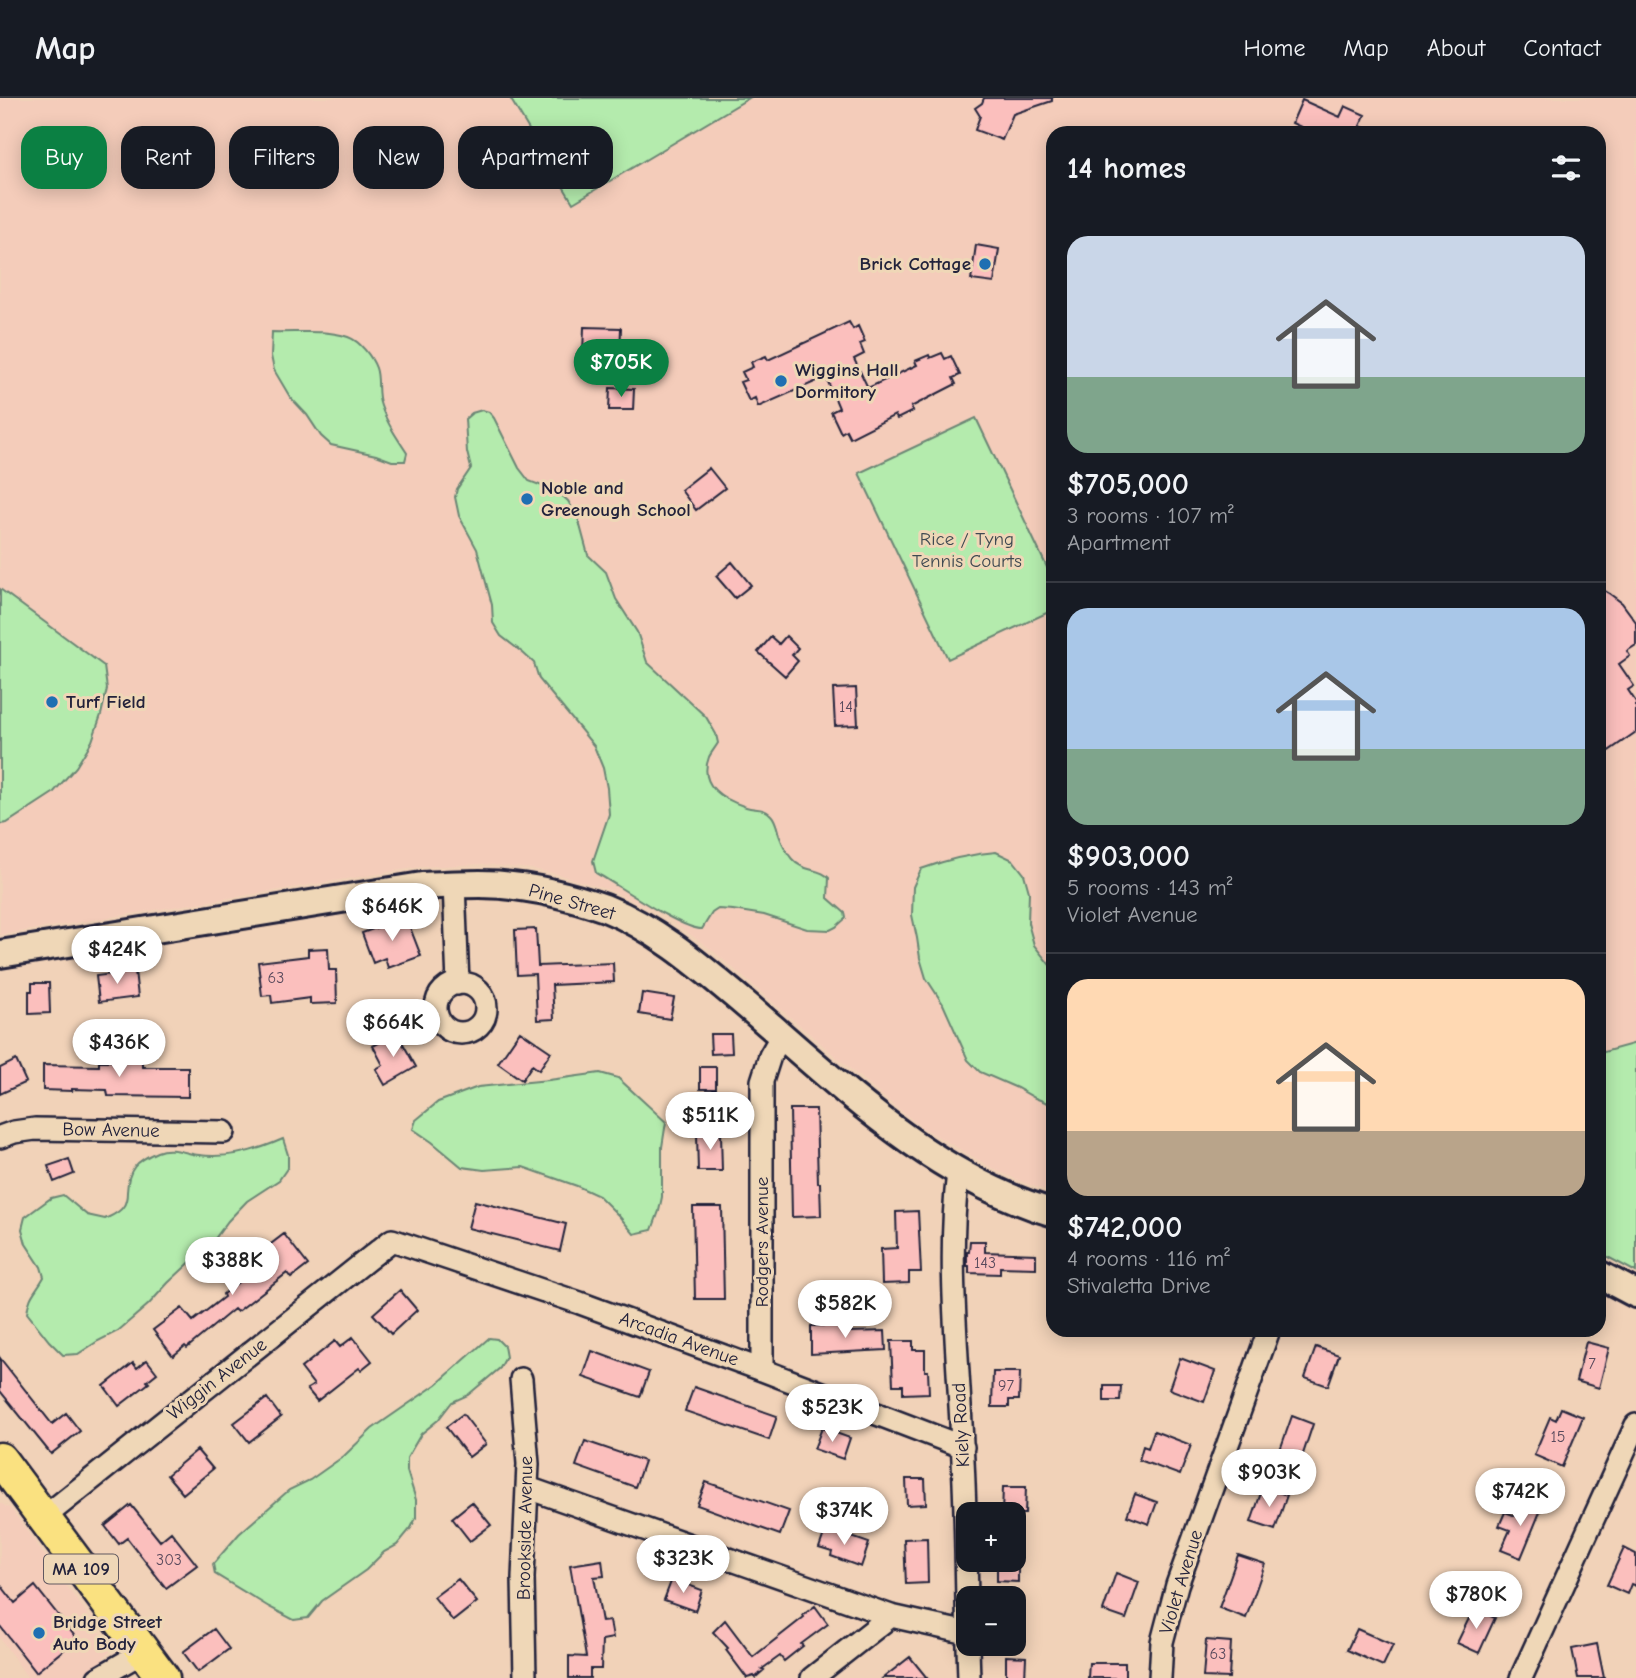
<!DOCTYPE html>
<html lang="en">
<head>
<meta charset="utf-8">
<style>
  body { margin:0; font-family:"Comic Neue",sans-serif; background:#20242c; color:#f1f3f6; height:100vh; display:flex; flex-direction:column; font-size:26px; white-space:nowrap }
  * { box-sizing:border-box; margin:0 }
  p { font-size:23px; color:#9ea1a6 }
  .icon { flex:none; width:38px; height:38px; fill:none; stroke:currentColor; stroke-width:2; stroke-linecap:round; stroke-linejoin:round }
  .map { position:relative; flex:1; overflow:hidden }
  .drawer { position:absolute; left:1046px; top:28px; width:560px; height:1211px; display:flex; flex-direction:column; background:#171b24; border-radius:21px; box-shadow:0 4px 18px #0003 }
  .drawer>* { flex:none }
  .hud { position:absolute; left:21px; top:28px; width:665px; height:63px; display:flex; gap:14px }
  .controls { position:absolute; left:956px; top:1404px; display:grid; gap:14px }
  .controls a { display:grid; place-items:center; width:70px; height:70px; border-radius:14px; background:#171b24; box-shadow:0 4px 18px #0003; font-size:35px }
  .price { position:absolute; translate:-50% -60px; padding:0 16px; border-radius:24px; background:#fff; color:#222; font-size:23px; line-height:46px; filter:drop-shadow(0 2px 4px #0008) }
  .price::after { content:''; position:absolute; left:50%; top:42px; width:21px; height:16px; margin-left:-10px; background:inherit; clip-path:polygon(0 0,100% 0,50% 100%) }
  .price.current { background:#0b8043; color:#fff }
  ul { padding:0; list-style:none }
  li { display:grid; align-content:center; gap:14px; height:371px; padding:0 21px }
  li+li { border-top:2px solid #363941 }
  li span { display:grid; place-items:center; height:217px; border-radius:21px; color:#555 }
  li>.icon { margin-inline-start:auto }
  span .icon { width:126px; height:126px; fill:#fffc; stroke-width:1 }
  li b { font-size:30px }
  h2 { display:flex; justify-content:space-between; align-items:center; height:84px; padding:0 21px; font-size:30px }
  .tag { padding:0 24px; border-radius:21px; background:#171b24; box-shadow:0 4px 18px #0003; font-size:24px; line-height:63px }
  .tag.current { background:#0b8043; color:#fff }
  header { display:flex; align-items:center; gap:42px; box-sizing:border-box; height:98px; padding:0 35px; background:#171b24; border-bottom:2px solid #363941 }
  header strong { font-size:33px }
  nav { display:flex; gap:38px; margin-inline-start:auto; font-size:24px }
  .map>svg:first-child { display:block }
</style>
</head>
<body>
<header>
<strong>Map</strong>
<nav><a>Home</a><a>Map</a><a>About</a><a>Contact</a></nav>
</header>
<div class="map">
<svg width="1636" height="1580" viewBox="0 0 1636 1580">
  <rect width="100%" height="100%" fill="#f1d2b8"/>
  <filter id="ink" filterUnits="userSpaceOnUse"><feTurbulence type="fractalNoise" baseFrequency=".0143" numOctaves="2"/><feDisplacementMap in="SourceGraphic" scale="14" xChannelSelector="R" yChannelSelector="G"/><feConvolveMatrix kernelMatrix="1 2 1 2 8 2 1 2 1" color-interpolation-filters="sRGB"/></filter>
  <g filter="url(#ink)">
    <path fill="#f4ccba" d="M0,0H1636V945L1600,955V35H1054L1053,1095L1020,1083L994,1071L920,1028L876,993L712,852L663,817L612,793L557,776L532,771L483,766L420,769L0,837Z
      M0,1405L11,1411L110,1548L111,1552L103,1560L106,1565L74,1580H28L0,1540Z"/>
    <path fill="#b4ebad" stroke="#6b8674" stroke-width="2" d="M510,0H749L573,105Z
      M272,234C296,235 325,231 348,239C360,243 372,259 376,270C380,281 376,295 381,308C387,325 397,340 407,355L405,363H392L376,357L331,347L321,338L307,317L290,299L274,272L271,258Z
      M482,312L489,314L494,320L519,370L529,383L558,394L568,403L578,420L588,457L606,474L616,501L637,534L647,564L706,619L716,636L718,645C715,650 711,655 709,659C698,688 723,701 746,709C755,712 764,709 771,717C776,722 777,730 779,737C782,745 786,754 792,761C804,775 819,769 829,780L828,800L845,815L846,820L836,829L830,832L807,831L764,817L733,812L718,811L712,815L702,831C680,831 618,787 596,775L593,763L609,716L607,690L603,670L594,648L539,581L534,565L523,555L501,538L493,525L492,507L477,451L459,418L455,399L457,391L471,370L467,354L465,321L472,315Z
      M976,320L1053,482V512L948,561L859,375Z
      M0,491L104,568L107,591L101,617L92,643L76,669L53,695L7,725L0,726Z
      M996,754L1013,762L1024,776L1029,794L1028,825L1034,847L1053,871V1007L1035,1000L1017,990L980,974L968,962L943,906L926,880L920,860L917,840L912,817L913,789L921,771C946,762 969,756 996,754Z
      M1636,945V1174L1600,1155V955Z
      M600,975L618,980L666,1024L662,1049V1099L659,1113L652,1132L634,1136L619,1118L599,1098L577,1088L523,1069L484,1072L462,1069L432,1044L413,1031L416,1022L438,1004L478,989L549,982Z
      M283,1041L288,1057V1069L279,1082L247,1103L228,1123L214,1142L168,1185L149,1206L118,1233L98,1243L78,1256L63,1257L49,1243L27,1215C29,1197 35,1195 44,1179L41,1169L26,1146L22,1131L25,1119L51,1100L63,1097L87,1117L105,1121C111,1118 119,1115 123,1109C126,1105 127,1099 127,1094C128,1071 136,1063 157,1054C171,1048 184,1055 199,1057C227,1061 258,1052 283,1041Z
      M489,1240L497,1241L504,1248L506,1259L500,1270L468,1297L452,1304L438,1322L421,1336L407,1360V1373L416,1402V1420L411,1430L397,1447L384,1454L366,1472L322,1503L308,1520L294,1522L269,1509L215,1476L213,1466L239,1436L289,1392L310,1382L344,1358L372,1331L437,1286Z"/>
    <path fill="#fbbfbd" stroke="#22223b" stroke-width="2" d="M984,0H1052V3L1013,16L1002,42L975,32L980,18L975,10L982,5Z
      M1302,2L1340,19L1345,8L1365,17L1360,28L1376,35H1314L1292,25Z
      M976,147L999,151L994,185L971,182Z
      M849,224L853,231L858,228L865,244L860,246L864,256L854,261L868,290L917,267L915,263L929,257L930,260L942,255L945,261L951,258L960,277L953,280L956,286L911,309L913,313L897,321L895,317L850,340L846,332L841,335L831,314L839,310L826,279L758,309L755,300L749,303L740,284L746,282L742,274L753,269L751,264L766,258L768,262Z
      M584,229L621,230L620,258L583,256Z
      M610,290L634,291L633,312H609Z
      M709,370L725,390L696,412L681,392Z
      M732,464L751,487L735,500L716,478Z
      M1600,490L1610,496L1622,505L1636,524V547L1627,553L1630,558L1619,566L1634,588L1628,592L1636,604V634L1600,659Z
      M786,538L798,550L792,557L798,563L785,578L758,554L771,539L779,546Z
      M856,590L858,627L835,628L833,591Z
      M406,819L421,858L388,870L385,860L373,865L362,835Z
      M536,831L538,868L613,865L614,884L552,887L554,921L537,922L535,876L517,877L515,832Z
      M328,850L329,872H336L337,905L310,906V900L272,905L271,897L262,898L258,864L308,858V851Z
      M135,873L138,899L99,904L96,878Z
      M32,885H49L50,915L29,916V893H32Z
      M642,895L674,900L670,921L639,916Z
      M520,933L551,954L539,972L532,967L522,982L498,965Z
      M397,935L416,969L385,987L376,971L383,967L373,948Z
      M710,936H731L732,955L711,956Z
      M16,962L26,984L0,996V970Z
      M99,963H142V969H188V999L108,998L107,992L72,991V993L43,992V967L99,968Z
      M700,969H716V991H700Z
      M790,1011H816L818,1085H820L821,1118L792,1119Z
      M721,1035L722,1073H698L697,1036Z
      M69,1061L74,1076L54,1084L48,1068Z
      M475,1103L566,1126L560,1153L468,1130Z
      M693,1109H722L724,1201H695Z
      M918,1113L921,1174H909V1185L882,1186L881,1151L897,1150L896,1114Z
      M284,1136L308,1167L291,1180L287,1175L237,1214L234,1211L187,1250L185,1248L173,1258L153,1232L182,1210L193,1223L224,1199L223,1196L273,1157L267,1149Z
      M970,1143H985V1154L1036,1156V1170L1000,1169V1176L969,1175V1168H967V1154H969Z
      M400,1192L417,1212L391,1236L373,1216Z
      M849,1227V1234L885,1233L886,1252L811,1256V1228Z
      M353,1239L372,1263L361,1272L359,1270L317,1303L307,1291L314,1287L301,1270L335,1243L340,1249Z
      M891,1243H913V1252H925V1273H928L929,1295L903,1296V1287H893Z
      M1586,1244L1609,1250L1599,1290L1576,1283Z
      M1316,1249L1339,1257L1328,1288L1305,1280Z
      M592,1253L649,1274L640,1299L583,1279Z
      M0,1260L52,1326L66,1315L80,1333L51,1356L0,1293Z
      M1180,1260L1215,1273L1204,1304L1169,1291Z
      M147,1262L157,1275L147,1283L149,1285L119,1308L104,1288L133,1265L137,1270Z
      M993,1274H1020L1019,1302H1009V1309H992Z
      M1104,1288H1121L1120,1303H1104Z
      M694,1289L777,1318L769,1342L685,1313Z
      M267,1300L281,1319L249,1344L234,1325Z
      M1561,1310L1583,1319L1562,1369L1534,1357L1550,1319L1556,1322Z
      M463,1316L486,1346L469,1359L446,1329Z
      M1292,1318L1313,1326L1302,1359L1280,1352Z
      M822,1330L850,1340L843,1361L814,1351Z
      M1154,1333L1191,1347L1180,1377L1139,1362L1143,1348L1148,1350Z
      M585,1343L644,1363L635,1389L576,1368Z
      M197,1352L213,1371L183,1396L167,1377Z
      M906,1381H925L926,1406L907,1407Z
      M706,1384L789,1413L780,1437L697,1407Z
      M1003,1389H1026L1025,1416H1002Z
      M1263,1389L1287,1397L1275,1432L1251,1424Z
      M1135,1396L1157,1404L1149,1426L1127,1418Z
      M1523,1401L1542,1409L1521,1460L1501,1452L1510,1432L1499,1428L1505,1414L1516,1418Z
      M472,1404L491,1427L470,1443L452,1420Z
      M131,1407L160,1443L171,1434L197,1467L166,1490L127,1440L119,1446L105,1428Z
      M826,1430L869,1445L861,1469L831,1458L832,1454L819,1450Z
      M927,1440L928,1485L906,1486L904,1441Z
      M1624,1450L1636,1456V1488L1631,1486L1627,1496L1607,1487Z
      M1238,1457L1265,1466L1246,1520L1219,1510Z
      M997,1461H1018V1484L997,1483Z
      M602,1462L604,1478L594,1479L602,1524L610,1523L613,1540L602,1542L601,1571H590V1580H569V1558L586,1559L570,1467Z
      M1116,1475L1139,1484L1126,1521L1103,1513Z
      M458,1481L477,1504L453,1523L434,1499Z
      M672,1481L702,1492L695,1513L664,1502Z
      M0,1486L15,1505L35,1488L77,1541L36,1574L0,1528Z
      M815,1508L828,1526L801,1546L803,1548L784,1563L780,1558L762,1571L764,1572L755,1580L754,1578L747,1580L726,1552L728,1550L713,1534L725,1522L753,1559L804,1519L803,1517Z
      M1474,1510L1495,1520L1479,1555L1457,1545Z
      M214,1531L229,1551L198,1574L183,1554Z
      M1357,1531L1393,1547L1383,1568L1347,1552Z
      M1206,1542L1231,1544L1229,1580L1203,1579Z
      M1597,1546L1604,1580H1578L1572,1551Z
      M1006,1558L1026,1559L1025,1580H1006Z
      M910,1559L927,1580H883Z
      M1089,1565H1125V1580H1088Z"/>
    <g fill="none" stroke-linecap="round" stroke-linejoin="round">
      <g stroke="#22223b" stroke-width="26">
        <path id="minor" d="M454,786L458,886
          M436 910a25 25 0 1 1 50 0a25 25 0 1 1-50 0Z
          M0,1039L14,1034L35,1031L224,1034
          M958,1074C947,1164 958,1255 962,1345C967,1423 966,1502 969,1580
          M762,1272V983L770,958L782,937
          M521,1281L528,1366L523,1480L525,1580
          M528,1390L891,1518
          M43,1420L392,1142L580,1205L762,1272L963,1349
          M98,1580L143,1554
          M812,1580L891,1518L967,1535
          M1160,1580L1162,1544L1177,1487L1269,1232
          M1521,1580L1636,1327"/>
      </g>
      <g stroke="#22223b" stroke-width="32">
        <path id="tertiary" d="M0,856L422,788C441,787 461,786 480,786C522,786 565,796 605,810C658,831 701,869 744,905C839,986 931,1079 1054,1115
          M1600,1177L1636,1196"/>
      </g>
      <g stroke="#22223b" stroke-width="37">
        <path id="primary" d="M0,1361L163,1580"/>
      </g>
      <use href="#minor" stroke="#efd7b7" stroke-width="21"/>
      <use href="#tertiary" stroke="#efd7b7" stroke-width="26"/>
      <use href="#primary" stroke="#fae180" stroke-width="32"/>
    </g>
  </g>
  <g fill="#1f6fb2" stroke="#efd7b7" stroke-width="2.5">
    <circle cx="985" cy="166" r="7"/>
    <circle cx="781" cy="283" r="7"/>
    <circle cx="527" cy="401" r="7"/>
    <circle cx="52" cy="604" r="7"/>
    <circle cx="39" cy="1535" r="7"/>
  </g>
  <g text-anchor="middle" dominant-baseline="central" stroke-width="6" stroke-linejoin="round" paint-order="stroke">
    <g font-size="16" fill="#58495c">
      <text x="846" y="609">14</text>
      <text x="276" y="880">63</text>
      <text x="985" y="1165">143</text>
      <text x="1592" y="1266">7</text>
      <text x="1006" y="1288">97</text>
      <text x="1558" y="1339">15</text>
      <text x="169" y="1462">303</text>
      <text x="1218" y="1556">63</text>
    </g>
    <rect fill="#efd7b7" stroke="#605860" stroke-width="2" x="44" y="1456.5" width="74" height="29" rx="5"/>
    <g font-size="18" font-weight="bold" fill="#22223b">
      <text x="81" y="1471">MA 109</text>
    </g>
    <g font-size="19" font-weight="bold" fill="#22223b" stroke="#efd7b7" text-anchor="start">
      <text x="971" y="166" text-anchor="end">Brick Cottage</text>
      <text x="795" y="272">Wiggins Hall<tspan x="795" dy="22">Dormitory</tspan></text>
      <text x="541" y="390">Noble and<tspan x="541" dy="22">Greenough School</tspan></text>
      <text x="66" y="604">Turf Field</text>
      <text x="53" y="1524">Bridge Street<tspan x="53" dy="22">Auto Body</tspan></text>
    </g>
    <g font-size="19" fill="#3f4a52" stroke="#efd7b7">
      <text x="967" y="441">Rice / Tyng<tspan x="967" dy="22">Tennis Courts</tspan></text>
    </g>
    <g font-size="19" fill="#22223b" stroke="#efd7b7">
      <text transform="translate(572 804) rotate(16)">Pine Street</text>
      <text transform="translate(111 1032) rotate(1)">Bow Avenue</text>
      <text transform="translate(762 1144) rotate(-90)">Rodgers Avenue</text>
      <text transform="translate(679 1241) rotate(20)">Arcadia Avenue</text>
      <text transform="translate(217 1281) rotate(-38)">Wiggin Avenue</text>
      <text transform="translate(961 1327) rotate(-93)">Kiely Road</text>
      <text transform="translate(525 1430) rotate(-89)">Brookside Avenue</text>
      <text transform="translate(1181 1484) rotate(-73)">Violet Avenue</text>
    </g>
  </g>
</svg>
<div class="controls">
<a>+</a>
<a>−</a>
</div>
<b class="price current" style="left:621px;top:301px">$705K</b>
<b class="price" style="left:392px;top:845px">$646K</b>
<b class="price" style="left:117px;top:888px">$424K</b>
<b class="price" style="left:393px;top:961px">$664K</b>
<b class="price" style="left:119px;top:981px">$436K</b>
<b class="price" style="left:710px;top:1054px">$511K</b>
<b class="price" style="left:232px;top:1199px">$388K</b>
<b class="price" style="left:845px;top:1242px">$582K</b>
<b class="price" style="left:832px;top:1346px">$523K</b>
<b class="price" style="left:1269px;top:1411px">$903K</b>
<b class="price" style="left:1520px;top:1430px">$742K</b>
<b class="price" style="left:844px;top:1449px">$374K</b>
<b class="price" style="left:683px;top:1497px">$323K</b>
<b class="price" style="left:1476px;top:1533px">$780K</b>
<div class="hud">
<a class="tag current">Buy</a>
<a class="tag">Rent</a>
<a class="tag">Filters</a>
<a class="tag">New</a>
<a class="tag">Apartment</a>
</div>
<section class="drawer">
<h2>14 homes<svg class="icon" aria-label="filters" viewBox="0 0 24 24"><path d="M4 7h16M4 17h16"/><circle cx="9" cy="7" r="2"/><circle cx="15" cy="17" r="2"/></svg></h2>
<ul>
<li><span style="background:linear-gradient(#c9d6e8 65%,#7fa58c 0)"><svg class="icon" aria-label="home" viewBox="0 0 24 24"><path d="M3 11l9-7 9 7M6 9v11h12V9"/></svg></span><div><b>$705,000</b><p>3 rooms · 107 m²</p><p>Apartment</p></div></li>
<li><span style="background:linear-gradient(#a9c7e8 65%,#7fa58c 0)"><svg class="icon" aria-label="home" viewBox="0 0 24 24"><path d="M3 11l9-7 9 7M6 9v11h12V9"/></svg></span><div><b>$903,000</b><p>5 rooms · 143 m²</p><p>Violet Avenue</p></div></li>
<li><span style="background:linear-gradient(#ffd9b3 70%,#b9a48a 0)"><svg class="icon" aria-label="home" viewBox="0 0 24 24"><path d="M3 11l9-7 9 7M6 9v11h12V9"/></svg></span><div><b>$742,000</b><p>4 rooms · 116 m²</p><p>Stivaletta Drive</p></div></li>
</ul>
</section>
</div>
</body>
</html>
